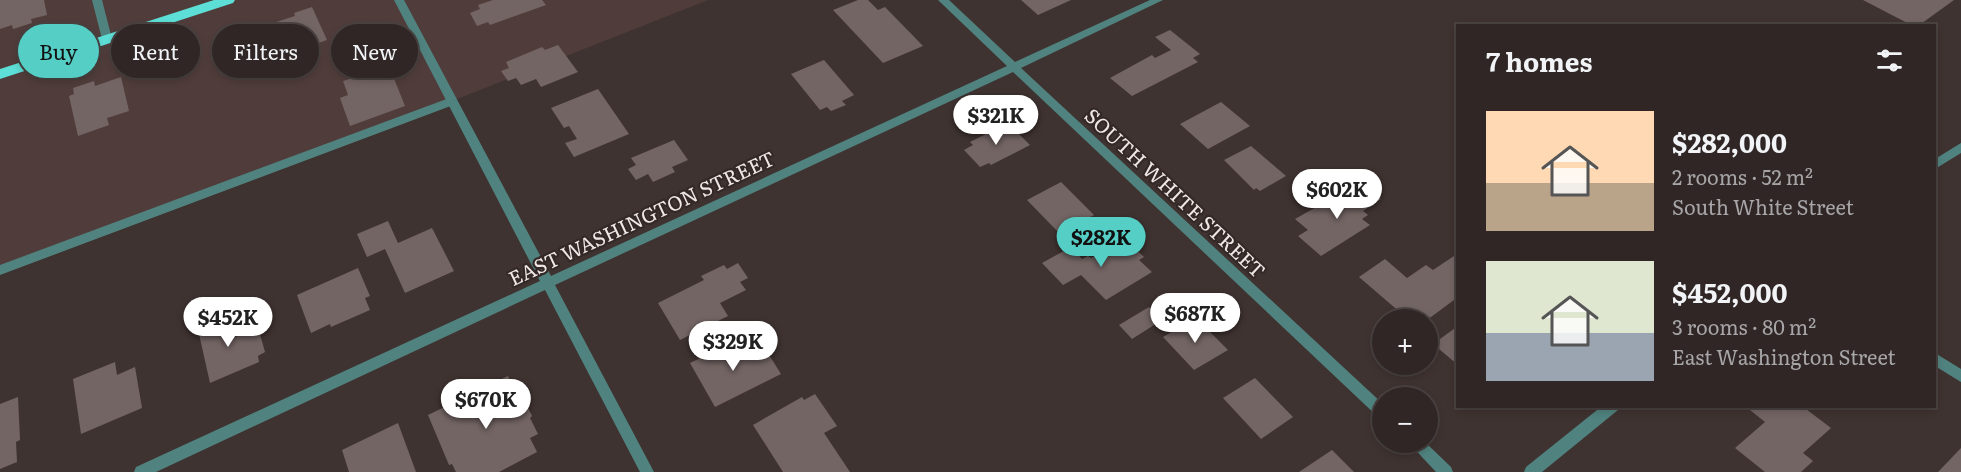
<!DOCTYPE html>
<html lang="en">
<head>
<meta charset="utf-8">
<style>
  body { margin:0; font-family:Literata,serif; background:#372e2d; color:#f1f3f6; height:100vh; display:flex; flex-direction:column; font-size:22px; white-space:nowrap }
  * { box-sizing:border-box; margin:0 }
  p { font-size:20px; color:#a7a5a7 }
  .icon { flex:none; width:33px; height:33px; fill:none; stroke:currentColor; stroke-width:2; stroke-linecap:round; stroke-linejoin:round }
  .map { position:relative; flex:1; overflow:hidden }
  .drawer { position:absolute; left:1456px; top:24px; width:480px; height:384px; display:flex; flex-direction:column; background:#2f2625; border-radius:0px; box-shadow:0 3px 9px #0003,0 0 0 2px #4a4342 }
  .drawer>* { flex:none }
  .hud { position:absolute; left:18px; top:24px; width:570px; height:54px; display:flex; gap:12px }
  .tools { position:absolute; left:1372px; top:309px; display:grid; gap:12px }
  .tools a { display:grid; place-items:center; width:66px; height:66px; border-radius:50%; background:#2f2625; box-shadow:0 3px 9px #0003,0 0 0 2px #4a4342; font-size:30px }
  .price { position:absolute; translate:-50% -51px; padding:0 14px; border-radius:21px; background:#fff; color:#222; font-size:20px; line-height:39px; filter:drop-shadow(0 2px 3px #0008) }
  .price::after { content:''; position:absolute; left:50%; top:36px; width:18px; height:14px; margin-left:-9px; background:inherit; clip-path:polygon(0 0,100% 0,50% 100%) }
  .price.active { background:#55cec6; color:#111 }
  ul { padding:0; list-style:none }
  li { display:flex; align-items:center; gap:18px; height:150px; padding:0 30px }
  li span { display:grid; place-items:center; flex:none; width:168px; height:120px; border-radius:0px; color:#555 }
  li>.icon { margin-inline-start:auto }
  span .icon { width:72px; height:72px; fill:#fffc; stroke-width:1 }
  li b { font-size:26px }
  h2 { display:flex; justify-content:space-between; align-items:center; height:72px; padding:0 30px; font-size:26px }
  .tag { padding:0 21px; border-radius:27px; background:#2f2625; box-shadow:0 3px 9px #0003,0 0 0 2px #4a4342; font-size:21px; line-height:54px }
  .tag.active { background:#55cec6; color:#111 }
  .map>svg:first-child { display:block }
</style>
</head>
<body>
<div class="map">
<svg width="1961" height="472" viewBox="0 0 1961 472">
  <rect width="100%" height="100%" fill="#3f3331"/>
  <path fill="#503d3b" d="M0,0H708L452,101L0,270Z"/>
  <path fill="#736564" d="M0,0H44L47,15L31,19L32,23L13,29L12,25L0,29Z
    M493,0H542L546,5L490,25L488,22L477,26L470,13L480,9L478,5Z
    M858,0H868L878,10L885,7L923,46L883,63L833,10Z
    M1021,0H1071L1038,15Z
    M1863,0H1954L1918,26H1913Z
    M312,7L327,40L307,47L303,37L275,46L267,25L295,16L294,13Z
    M1170,30L1200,54L1193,58L1198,62L1132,96L1110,78L1152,55L1155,58L1171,50L1155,37Z
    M558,45L578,72L541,87L536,79L521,85L516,78L508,81L501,71L509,68L506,62L542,47L545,50Z
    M824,60L854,95L842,101L846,105L831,111L827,107L820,110L791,74Z
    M379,62L381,68L389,66L405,106L350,126L340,98L348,95L343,81L359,76L356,69Z
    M121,77L129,111L107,118L109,125L78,136L69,96L74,94L73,88L94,81L95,86Z
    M598,89L629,134L574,157L565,143L577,139L569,126L564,128L551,108Z
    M1221,102L1250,126L1208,149L1180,124Z
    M1008,123L1030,145L991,165L989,163L980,167L964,150L973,145L970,142Z
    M674,140L688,160L672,167L675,172L653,182L648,174L636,180L628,169L636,165L631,158Z
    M1251,146L1286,176L1260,191L1256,188L1254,190L1224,160Z
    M1061,182L1094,215L1059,233L1027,200Z
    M1362,184L1381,199L1363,211L1368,215L1362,219L1370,225L1321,256L1298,236L1308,230L1295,219L1318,206L1321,208Z
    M388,221L398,243L432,228L454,271L405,293L385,249L367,257L357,234Z
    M1125,239L1144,257L1139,260L1152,272L1106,300L1081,275L1063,285L1042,263L1071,247L1082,259L1088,256L1091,258Z
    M1454,256L1458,259V297L1427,320H1409L1359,277L1385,259L1407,278L1426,265L1433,270Z
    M738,263L748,278L740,282L746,290L720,303L728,316L680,340L658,303L704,280L701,276L724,265L727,269Z
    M358,268L370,296L365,298L370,310L331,327L330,324L311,333L297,295Z
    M1149,307L1162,320L1132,339L1119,325Z
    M229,313L235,337L258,327L265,352L258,356L259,362L210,383L197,325Z
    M1196,318L1228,350L1194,370L1163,337Z
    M1458,326V365L1433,344Z
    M736,341L747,359L766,350L781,374L715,407L690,363Z
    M115,362L117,375L135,367L142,408L81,434L73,379Z
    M508,376L519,399L523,397L532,416L530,418L538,434L530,438L537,452L499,472H456L452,464L449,465L428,415Z
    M1255,378L1293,417L1261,439L1223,398Z
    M815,394L837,426L824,433L850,472H783L753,425L802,397L804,400Z
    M18,397L20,440L16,442L17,462L0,469V404Z
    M1745,406H1777L1780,409L1783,406H1802L1831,428L1803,453L1813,461L1801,472H1765L1735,448L1765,422Z
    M398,423L416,472H349L342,450Z
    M1961,448V472H1938Z
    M1332,450L1354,472H1299Z"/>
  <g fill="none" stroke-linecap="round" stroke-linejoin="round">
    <path fill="#50837f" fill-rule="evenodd" d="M92,0H102L112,39L111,41L107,42L102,39Z
      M452,97L457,101L456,104L0,275V265Z"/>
    <path fill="#50837f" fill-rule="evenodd" d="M394,0H404L551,276L1007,66L938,0H949L1015,62L1150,0H1163L1021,68L1383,404V419L1378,417L1013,72L555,285L654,472H640L545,290L156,472H134L136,467L540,281Z
      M1961,143V153L1935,169V159Z
      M1935,353L1961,369V382L1935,366Z
      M1602,406H1620L1618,410L1542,472H1524L1526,467Z
      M1408,442H1425L1451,467L1453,472H1436Z"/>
    <path fill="#5dded6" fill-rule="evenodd" d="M214,0H235L233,3L0,79V69Z"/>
  </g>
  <g text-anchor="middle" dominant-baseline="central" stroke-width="4.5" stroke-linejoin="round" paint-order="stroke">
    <g font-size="20" fill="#efe8e7" stroke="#342927">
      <text transform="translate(1176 192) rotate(43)">SOUTH WHITE STREET</text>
      <text transform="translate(641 217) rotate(-25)">EAST WASHINGTON STREET</text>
    </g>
  </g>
</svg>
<div class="tools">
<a>+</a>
<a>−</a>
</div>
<b class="price" style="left:996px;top:146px">$321K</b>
<b class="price" style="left:1337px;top:220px">$602K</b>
<b class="price active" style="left:1101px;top:268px">$282K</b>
<b class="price" style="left:1195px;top:344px">$687K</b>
<b class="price" style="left:228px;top:348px">$452K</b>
<b class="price" style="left:733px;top:372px">$329K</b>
<b class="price" style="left:486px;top:430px">$670K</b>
<div class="hud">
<a class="tag active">Buy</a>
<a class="tag">Rent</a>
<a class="tag">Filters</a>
<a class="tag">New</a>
</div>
<section class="drawer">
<h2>7 homes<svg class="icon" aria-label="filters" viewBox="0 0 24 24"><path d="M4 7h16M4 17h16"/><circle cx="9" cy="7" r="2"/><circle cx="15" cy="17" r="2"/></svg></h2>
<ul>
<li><span style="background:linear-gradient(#ffd9b3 60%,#b9a48a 0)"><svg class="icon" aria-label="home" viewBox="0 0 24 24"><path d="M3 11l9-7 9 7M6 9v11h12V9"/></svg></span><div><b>$282,000</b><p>2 rooms · 52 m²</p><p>South White Street</p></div></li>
<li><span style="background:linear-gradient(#dfe7d0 60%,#9aa5b1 0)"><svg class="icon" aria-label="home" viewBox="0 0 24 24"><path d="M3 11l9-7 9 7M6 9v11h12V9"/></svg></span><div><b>$452,000</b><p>3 rooms · 80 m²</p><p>East Washington Street</p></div></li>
</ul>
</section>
</div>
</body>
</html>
